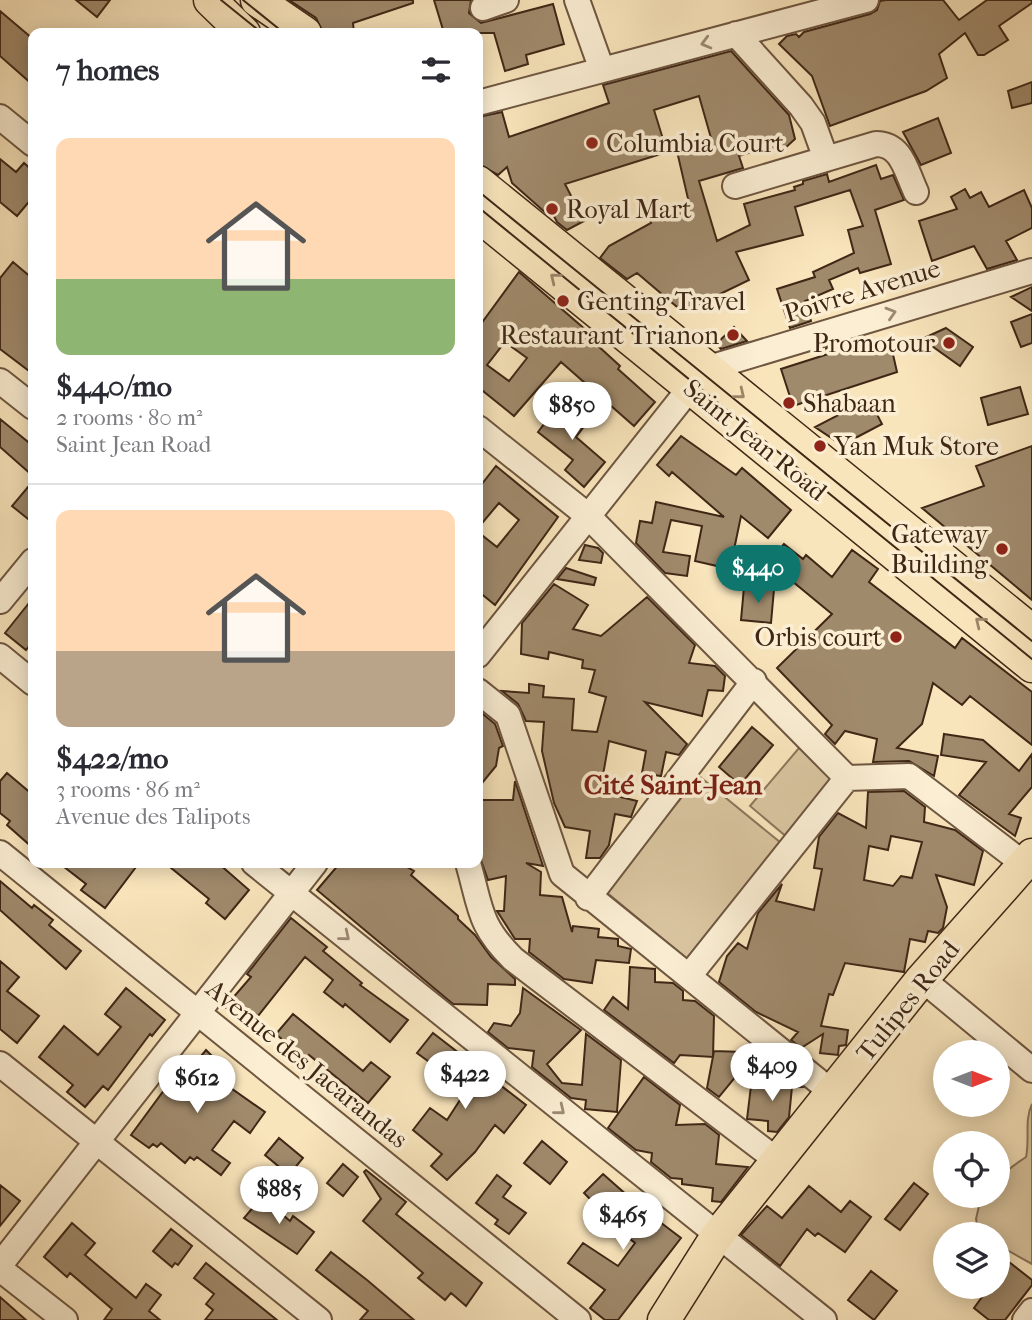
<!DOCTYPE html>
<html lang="en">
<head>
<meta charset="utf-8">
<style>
  body { margin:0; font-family:"IM FELL French Canon",serif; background:#f7f7f7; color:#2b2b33; height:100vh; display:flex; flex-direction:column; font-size:26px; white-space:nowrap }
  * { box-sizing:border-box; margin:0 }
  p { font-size:23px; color:#7c7c81 }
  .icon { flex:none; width:38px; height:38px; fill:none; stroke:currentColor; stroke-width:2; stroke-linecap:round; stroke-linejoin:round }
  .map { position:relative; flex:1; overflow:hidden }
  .side { position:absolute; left:28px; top:28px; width:455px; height:840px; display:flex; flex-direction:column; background:#fff; border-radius:14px; box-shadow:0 4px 18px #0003 }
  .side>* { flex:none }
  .needle { width:46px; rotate:90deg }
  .buttons { position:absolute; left:933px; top:1040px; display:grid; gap:14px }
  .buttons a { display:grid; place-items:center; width:77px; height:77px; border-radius:50%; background:#fff; box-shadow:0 4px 18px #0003; font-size:35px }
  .price { position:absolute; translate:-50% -60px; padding:0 16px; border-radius:24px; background:#fff; color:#222; font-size:23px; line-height:46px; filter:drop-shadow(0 2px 4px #0008) }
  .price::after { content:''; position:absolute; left:50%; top:42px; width:21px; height:16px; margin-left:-10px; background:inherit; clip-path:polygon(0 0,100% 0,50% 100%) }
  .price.current { background:#0f766e; color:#fff }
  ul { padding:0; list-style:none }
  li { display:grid; align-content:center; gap:14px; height:371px; padding:0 28px }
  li+li { border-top:2px solid #e1e1e2 }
  li span { display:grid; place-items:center; height:217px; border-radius:14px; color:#555 }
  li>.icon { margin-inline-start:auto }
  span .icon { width:126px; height:126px; fill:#fffc; stroke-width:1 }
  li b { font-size:30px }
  h2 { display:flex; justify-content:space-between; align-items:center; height:84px; padding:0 28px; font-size:30px }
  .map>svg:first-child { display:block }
</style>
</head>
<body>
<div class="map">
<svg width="1032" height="1320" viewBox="0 0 1032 1320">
  <rect width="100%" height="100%" fill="#f9e5bc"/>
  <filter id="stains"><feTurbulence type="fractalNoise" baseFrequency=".00286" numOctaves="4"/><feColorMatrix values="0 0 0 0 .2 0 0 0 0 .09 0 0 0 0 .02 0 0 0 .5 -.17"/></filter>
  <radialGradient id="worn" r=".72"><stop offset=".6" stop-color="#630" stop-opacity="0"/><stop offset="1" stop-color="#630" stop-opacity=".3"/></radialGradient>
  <path fill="#d9c5a0" stroke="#8c765b" stroke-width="2" d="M799,748L837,780L788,838L750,806Z
    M699,776L781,843L687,959L605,891Z
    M1032,1104V1264L998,1245V1234H979L976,1219L981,1197L998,1195C998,1174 1010,1168 1026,1157C1030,1139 1024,1120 1032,1104Z"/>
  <path fill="#a08a6c" stroke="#3f2716" stroke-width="2" fill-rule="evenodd" d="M76,0H110L97,17Z
    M289,0H413V3L353,23L354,33H323L316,18Z
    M434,0H471L469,13L481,23L553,4L564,44L526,55L528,64L505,71L494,33H444Z
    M886,0H943L959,20L987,0H1032V3L999,26L1008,40L984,55H978L965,33L939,54L947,78L926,91L830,126L812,76L779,44L787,36L796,34L799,37L804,32L870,14L877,10L880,1Z
    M0,11L33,39V85L0,56Z
    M731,51L789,115L795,139L783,150L754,151L739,156L743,168L699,181L717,241L750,225L744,204L795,190L794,187L803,184V181L827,174L829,182L876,165L881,179L893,175L904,200L875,210L891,264L860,273L858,268L829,280L833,289L805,301L811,321L790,328L777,289L815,277L813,272L854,253L848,230L863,226L850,190L795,207L803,235L736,252L749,280L683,312L637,273L627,279L600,258L609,246L651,223L649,216L689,203L676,147L711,138L699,96L654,110L667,152L565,184L584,221L567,230L557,222L552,212L547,214L512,183L507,167L498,175L478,164V117L502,112L509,137L609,103L603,85Z
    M1032,82V103L1012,108L1008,91Z
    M938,118L951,153L921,165L903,132Z
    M0,159L16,172L24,163L33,171V197L17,216L0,202Z
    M965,189L970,198L981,192L989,207L1024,190L1032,208V228L1006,241L1017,260L987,269L974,246L932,261L919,221L957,209L951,197Z
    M13,262L33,279V374L0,349V278Z
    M519,272L587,331L585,334L620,366L618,369L655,402L634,426L561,362L514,416L478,387V328ZM505,342L527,358L509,381L487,365Z
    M1032,287V311L1011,297Z
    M1032,314V343L1021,347L1011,322Z
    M734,327L747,341L721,349L716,344Z
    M946,328L973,347L960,366L922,339Z
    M881,339L884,352L892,350L897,372L793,406L781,369L828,354L826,348Z
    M1020,387L1028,414L988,425L981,398Z
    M563,399L589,420L576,437L605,462L584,487L565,470L573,460L538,432Z
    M869,399L882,424L842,445L815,427Z
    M0,419L33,446V476L0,447Z
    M681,436L736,475L742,468L791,510L768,538L741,516L730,569L695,561L702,526L671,520L663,552L690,556L687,576L665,573L636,543L640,521L652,523L656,502L724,517L672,472L669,476L657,465Z
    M1032,446V600L922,508L984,486L976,466Z
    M496,466L558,517L495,605L478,591V532L497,547L519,520L499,503L478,528V489Z
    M33,481V523L12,506Z
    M784,544L803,559L806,555L832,577L852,550L878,569L869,582L955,648L962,638L1032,692V745L970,696L962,705L933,683L922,724L897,748L938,756L934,776L909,761L873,762L877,739L845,731L835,744L825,734L832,725L777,668L832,614L769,562Z
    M585,545L598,548L603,553L601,563L579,560Z
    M566,568L596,578L594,585L557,579Z
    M554,584L588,605L573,629L601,636L647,597L695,645L689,663L715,666L725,676L723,691L708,690L702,716L645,702L687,744L679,755L666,752L661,776L642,773L646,751L609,741L600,792L637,801L631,817L615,814L609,845L600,858H586L590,831L565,827L554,803L542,751L544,722L526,721L518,704L502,691L529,693V684L544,686L543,697L574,699L572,730L597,732L606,697L589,692L595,670L582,668L583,660L549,652L548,659L521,654L522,623Z
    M744,587L774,589L771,623L741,620Z
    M33,598V641L26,650L5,633Z
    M478,710L495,724L503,746L499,748L496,766L478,788Z
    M752,727L773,745L740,785L719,767Z
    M944,734L983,740L1019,771L1032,754V787L1009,814L1021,818L1015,836L959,795L986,762L941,755Z
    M7,773L33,795V848L7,825L10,821L0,813V781Z
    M515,781L543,866L526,863L541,872L540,895L562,897L572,932L573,926L599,929L598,937L618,939V946L631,949L629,963L596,960L592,983L564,979L529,952L530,939H515L497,911H504L506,876L488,880L478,852V800H513Z
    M904,791L925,807L924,822L955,830L983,851L974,885L936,875L947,907L943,928L938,933L928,931L925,942L910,939L904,972L845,963L833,995L829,994L821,1026L848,1030L846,1045L839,1046L838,1055L820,1053L823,1034L801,1048L791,1040L798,1032L756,1012L719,982L727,956L738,943L747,949L758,913L782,884L776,901L814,910L822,869L814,868L819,837L838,813L866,828L868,792ZM891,836L922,842L912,878L901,876L893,886L864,880L869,846L888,850Z
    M59,863H139L105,908L81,890L86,884Z
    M165,863H218L249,890L225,919L206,903L209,899Z
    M340,863H400L414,871L411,875L458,916V919L475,935L491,957L515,979V985L488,984L487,1005L453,1004L317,890Z
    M0,881L32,908L34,905L53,920L49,925L81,951L66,969L0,910Z
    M291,918L327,947L323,951L362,983L360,985L408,1020L390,1042L345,1004L343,1007L324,992L333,980L305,957L254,1021L243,1011L237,1018L225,1007L251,977L247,974Z
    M0,961L19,977L7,991L39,1016L17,1043L0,1029Z
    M630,967L655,969V982L673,983L683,991V1000L695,1001L714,1016L713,1057L680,1055L674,1063L604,1010L613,997L628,1009Z
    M126,988L165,1020L152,1036L150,1034L108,1090L103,1086L85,1107L67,1092L73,1085L39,1057L64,1026L98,1055L121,1027L105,1014Z
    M523,988L581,1030L547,1064L562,1083L582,1085L586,1034L621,1060L617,1112L585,1109L586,1100L571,1098L532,1067L534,1051L508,1048L488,1032L494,1023L511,1026L520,1013Z
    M293,1014L363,1071L371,1062L390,1077L368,1103L309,1055L305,1060L276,1034Z
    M433,1033L526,1105L504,1133L495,1125L475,1152L447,1180L431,1166L442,1154L413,1130L430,1108L447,1120L471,1083L441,1061L436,1067L417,1053Z
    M206,1050L225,1069L218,1079L265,1112L250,1133L234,1121L212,1150L230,1163L221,1175L197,1157L194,1160L190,1157L185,1163L161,1143L157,1147L153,1144L149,1148L131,1135L173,1078L179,1083Z
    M714,1051L743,1052L751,1058L719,1097L707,1088Z
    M778,1068L802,1087H792L789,1117L777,1132L768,1131V1121L747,1119L751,1086L777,1089Z
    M644,1077L680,1105L676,1125L705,1124L719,1135L716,1164L748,1167L721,1202L712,1201L713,1188L682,1184V1179L671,1178L651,1162L652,1153L636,1150L608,1128Z
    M279,1138L303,1158L289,1175L265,1155Z
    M542,1141L567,1162L550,1184L524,1163Z
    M343,1164L358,1177L343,1196L327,1183Z
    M366,1170L406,1202L396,1214L482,1283L466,1306L451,1293L445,1300L418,1278L423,1273L363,1221L381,1199L364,1172Z
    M603,1174L638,1205L632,1213L654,1229L660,1222L681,1238L618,1320H605L590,1308L605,1290L568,1263L583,1243L618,1266L635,1243L606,1220L608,1217L584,1193Z
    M497,1175L511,1186L503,1197L526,1213L509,1234L495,1224L498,1220L476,1203Z
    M914,1183L928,1194L900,1230L885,1219Z
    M0,1185L20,1201L0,1226Z
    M809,1186L841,1212L850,1201L871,1217L845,1252L818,1233L815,1236L807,1229L780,1266L741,1235L767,1206L782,1218Z
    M262,1197L290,1221L293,1216L314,1232L297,1254L244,1218Z
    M72,1223L95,1243L85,1255L136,1298L146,1284L161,1295L149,1311L160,1320H104L112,1309L70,1273L67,1277L44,1257Z
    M171,1229L192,1246L178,1265L175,1263L172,1267L153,1251Z
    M331,1252L367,1280L414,1320H360L368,1311L316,1270Z
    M1009,1262L1032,1280V1285L1005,1320H989L974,1308L990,1286H998V1276Z
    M206,1263L277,1320H205L213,1310L206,1304L214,1294L194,1278Z
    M871,1271L897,1291L874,1320L848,1300Z
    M0,1297L26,1320H0Z"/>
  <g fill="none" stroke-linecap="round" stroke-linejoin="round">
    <g stroke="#6e5640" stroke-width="28">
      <path id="minor" d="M577,0L602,70
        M483,8L506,0
        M736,34L801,106L813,123L826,159
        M478,103L866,0
        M0,117L33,144
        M735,186L876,144C902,144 906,171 916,192
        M709,368L1032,271
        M0,381L33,407
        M478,428L587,515L847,778L909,776L1024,864
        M0,601L33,561
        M478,655L690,388
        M0,656L33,683
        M478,691L508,715L562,874L833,1093
        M0,853L578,1320
        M254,863L824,1320
        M468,863C481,908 478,924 513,959L778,1161
        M588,898L754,681
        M689,976L847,778
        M922,979L1032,1070
        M0,1064L319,1320
        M0,1265L315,863
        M0,1269L65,1320
        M1025,1320L1032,1311"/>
    </g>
    <g stroke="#3f2716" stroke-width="35">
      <path id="major" d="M210,0L244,33
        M257,0L305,33
        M478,182L1032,631
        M478,215L1032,666
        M664,1320L717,1236L922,979L1032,855"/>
    </g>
    <use href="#minor" stroke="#fbeed3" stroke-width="24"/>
    <use href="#major" stroke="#f9e5bc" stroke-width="32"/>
    <path stroke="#3f2716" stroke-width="2" d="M221,0L262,33
      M243,0L284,33
      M478,191L1032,641
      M478,207L1032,659"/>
  </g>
  <defs><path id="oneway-chevron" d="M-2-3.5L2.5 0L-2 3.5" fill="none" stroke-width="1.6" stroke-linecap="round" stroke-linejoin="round" transform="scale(1.75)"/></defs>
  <g stroke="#9d8a74">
    <use href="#oneway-chevron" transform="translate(706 43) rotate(165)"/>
    <use href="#oneway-chevron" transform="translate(891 313) rotate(-17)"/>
    <use href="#oneway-chevron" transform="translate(345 936) rotate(39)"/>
    <use href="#oneway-chevron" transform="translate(560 1110) rotate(39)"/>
  </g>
  <g stroke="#9c8669">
    <use href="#oneway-chevron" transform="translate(555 278) rotate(-141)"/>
    <use href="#oneway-chevron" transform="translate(740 394) rotate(39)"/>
    <use href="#oneway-chevron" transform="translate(980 622) rotate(-141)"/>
  </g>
  <g fill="#8f2418" stroke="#fbeed3" stroke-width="2.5">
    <circle cx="592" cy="143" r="7"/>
    <circle cx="552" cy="209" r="7"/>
    <circle cx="563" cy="301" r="7"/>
    <circle cx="733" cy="335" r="7"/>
    <circle cx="949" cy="343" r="7"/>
    <circle cx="789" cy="403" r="7"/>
    <circle cx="820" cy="446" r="7"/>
    <circle cx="1002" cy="549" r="7"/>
    <circle cx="896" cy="637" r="7"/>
  </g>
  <g text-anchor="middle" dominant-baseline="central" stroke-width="7" stroke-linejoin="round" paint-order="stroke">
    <g font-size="26" fill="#3f2716" stroke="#fbeed3" text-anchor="start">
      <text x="606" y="143">Columbia Court</text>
      <text x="566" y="209">Royal Mart</text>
      <text x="577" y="301">Genting Travel</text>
      <text x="719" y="335" text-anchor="end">Restaurant Trianon</text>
      <text x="935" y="343" text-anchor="end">Promotour</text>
      <text x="803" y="403">Shabaan</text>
      <text x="834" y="446">Yan Muk Store</text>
      <text x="988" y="534" text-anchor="end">Gateway<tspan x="988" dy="30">Building</tspan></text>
      <text x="882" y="637" text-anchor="end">Orbis court</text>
    </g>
    <g font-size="26" fill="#3f2716" stroke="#fbeed3">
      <text transform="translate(862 291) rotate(-17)">Poivre Avenue</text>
      <text transform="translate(755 440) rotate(39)">Saint Jean Road</text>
      <text transform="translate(908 1001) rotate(-51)">Tulipes Road</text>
      <text transform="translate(307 1064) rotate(39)">Avenue des Jacarandas</text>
    </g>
    <g font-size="28" font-weight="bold" fill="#7a1f14" stroke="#fbeed3">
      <text x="673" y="784">Cité Saint-Jean</text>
    </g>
  </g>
  <rect width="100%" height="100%" filter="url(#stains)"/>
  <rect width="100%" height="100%" fill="url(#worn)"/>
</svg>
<div class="buttons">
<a><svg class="needle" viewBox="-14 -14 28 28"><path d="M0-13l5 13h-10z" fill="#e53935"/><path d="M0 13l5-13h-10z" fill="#7c7c81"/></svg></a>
<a><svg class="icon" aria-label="locate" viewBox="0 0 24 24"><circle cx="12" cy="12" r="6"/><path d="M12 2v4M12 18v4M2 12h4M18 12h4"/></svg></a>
<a><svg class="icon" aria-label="layers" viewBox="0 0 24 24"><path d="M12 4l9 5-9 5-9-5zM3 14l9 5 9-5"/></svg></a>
</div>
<b class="price" style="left:572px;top:442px">$850</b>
<b class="price current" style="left:758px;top:605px">$440</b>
<b class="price" style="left:772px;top:1103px">$409</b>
<b class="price" style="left:465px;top:1111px">$422</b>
<b class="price" style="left:197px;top:1115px">$612</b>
<b class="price" style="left:279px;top:1226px">$885</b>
<b class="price" style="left:623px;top:1252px">$465</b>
<section class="side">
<h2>7 homes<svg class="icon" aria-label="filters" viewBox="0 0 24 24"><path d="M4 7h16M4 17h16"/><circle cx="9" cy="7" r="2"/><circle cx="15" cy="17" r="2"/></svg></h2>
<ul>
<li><span style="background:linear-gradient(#ffd9b3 65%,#8fb573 0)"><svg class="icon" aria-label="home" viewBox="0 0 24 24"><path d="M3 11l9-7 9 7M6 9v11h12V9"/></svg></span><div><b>$440/mo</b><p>2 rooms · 80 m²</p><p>Saint Jean Road</p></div></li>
<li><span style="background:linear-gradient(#ffd9b3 65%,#b9a48a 0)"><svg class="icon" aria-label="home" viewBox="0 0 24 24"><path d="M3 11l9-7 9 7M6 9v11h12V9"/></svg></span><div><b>$422/mo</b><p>3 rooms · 86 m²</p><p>Avenue des Talipots</p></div></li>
</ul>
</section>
</div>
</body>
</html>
